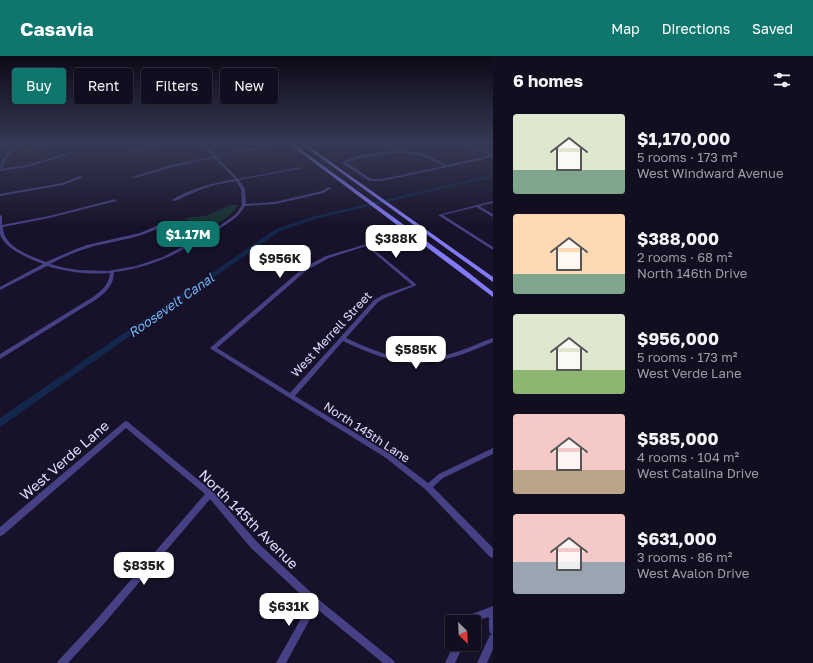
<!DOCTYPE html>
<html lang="en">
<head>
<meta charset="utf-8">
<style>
  body { margin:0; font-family:"Golos Text",sans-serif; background:#1e1c2c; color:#f1f3f6; height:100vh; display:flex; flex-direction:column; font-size:15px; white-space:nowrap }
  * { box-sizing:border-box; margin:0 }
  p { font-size:13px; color:#9c9ca4 }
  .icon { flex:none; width:22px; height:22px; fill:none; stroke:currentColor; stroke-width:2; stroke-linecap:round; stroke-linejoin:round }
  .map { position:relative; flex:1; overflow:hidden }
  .side { display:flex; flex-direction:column; background:#110e1f; width:320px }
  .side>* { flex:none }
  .top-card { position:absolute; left:12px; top:12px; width:380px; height:36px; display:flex; gap:8px }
  .needle { width:26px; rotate:156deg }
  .tools { position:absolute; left:445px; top:559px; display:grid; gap:8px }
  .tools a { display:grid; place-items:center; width:36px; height:36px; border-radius:4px; background:#110e1f; box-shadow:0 1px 3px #0004,0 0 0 1px #302e3d; font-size:20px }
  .price { position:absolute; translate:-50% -34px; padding:0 9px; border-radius:8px; background:#fff; color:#222; font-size:13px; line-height:26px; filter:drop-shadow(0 1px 2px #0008) }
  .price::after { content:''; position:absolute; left:50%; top:24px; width:12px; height:9px; margin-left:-6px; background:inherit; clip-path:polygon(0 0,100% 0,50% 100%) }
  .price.current { background:#0f766e; color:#fff }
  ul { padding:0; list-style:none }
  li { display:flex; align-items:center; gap:12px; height:100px; padding:0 20px }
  li span { display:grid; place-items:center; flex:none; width:112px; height:80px; border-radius:4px; color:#555 }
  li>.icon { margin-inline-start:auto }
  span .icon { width:48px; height:48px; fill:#fffc; stroke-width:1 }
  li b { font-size:17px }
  h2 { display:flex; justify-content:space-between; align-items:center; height:48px; padding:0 20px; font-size:17px }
  .chip { padding:0 14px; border-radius:4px; background:#110e1f; box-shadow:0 1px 3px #0004,0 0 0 1px #302e3d; font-size:14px; line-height:36px }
  .chip.current { background:#0f766e; color:#fff }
  header { display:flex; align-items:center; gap:24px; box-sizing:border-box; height:56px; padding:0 20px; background:#0f766e; color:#fff }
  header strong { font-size:19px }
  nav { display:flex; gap:22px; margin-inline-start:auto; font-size:14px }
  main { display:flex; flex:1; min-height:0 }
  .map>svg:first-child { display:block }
</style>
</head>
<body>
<header>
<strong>Casavia</strong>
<nav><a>Map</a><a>Directions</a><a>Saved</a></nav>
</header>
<main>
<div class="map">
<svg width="493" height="607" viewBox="0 0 493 607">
  <rect width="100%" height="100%" fill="#171229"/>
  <path fill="#163232" d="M31,87H59L40,93L23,96L21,94Z
    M231,149H238C230,162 218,167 205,175L184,162L205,160Z"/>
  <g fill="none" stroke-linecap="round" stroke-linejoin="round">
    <path fill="#13274c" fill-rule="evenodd" d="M493,119V121L318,162L280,175L0,371V362L276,173L315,160Z"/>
    <path fill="#454184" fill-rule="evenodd" d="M19,87H21L7,101L2,112L0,113C0,103 9,96 16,90H0V88H17Z
      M171,87H175L118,99L117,98Z
      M200,87H202L216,100L274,88L273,90L217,101L238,123L301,111L303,112L239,124L245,133L246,148L275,146L322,135L328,131L331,132L324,137L275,148L245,150C237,164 223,170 210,178C179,197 151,212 114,216C114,229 106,236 97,243L0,303V298L93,241C102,234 109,229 110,217C89,219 67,216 47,210L0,234V231L43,208C30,203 4,193 0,178C0,172 0,165 0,159L2,160V169L49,160L116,143V145L49,162L3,171C3,175 4,180 7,183C13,194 35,202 46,206L76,193L87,189L140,177L161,168H162V170C137,184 114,184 88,192C74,196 62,202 50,208L65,212L79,214L108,215L136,210L163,201L180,192L221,169L236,158L242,149L241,133L236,125L215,129L202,133L175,145L172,144C191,132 214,127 235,123L214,102L177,110L134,122L132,121L175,108L213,101Z
      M388,87H390L401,95L414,96L425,98L447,109L484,101L490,99L456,87H459L493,98V100L485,103L382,125H369L345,109L342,106C357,98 381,96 398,95ZM394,97C417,97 423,99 444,110L382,123H371L346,106L371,100Z
      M72,96L74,97L27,111L0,115V113L27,109Z
      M80,120L83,121L63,129L0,140V138L62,127Z
      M493,145V147L479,150L493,158V161L476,151L443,159L493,191V194L438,159Z
      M367,188L417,229L387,241L378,246L346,282C381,299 411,309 450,298C465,294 478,287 493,282V286C479,292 465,298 450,302C410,314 379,302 343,285L295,340L390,398L428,427L439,418L493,392V398L443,422L433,431L493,492V502L490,501L425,433L386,402L211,293L210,292L303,212L326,200ZM366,190L412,229L383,239L374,244L290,337L217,292L307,214L329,202Z
      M126,365L128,366L213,436L257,486L318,543L393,604L395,607H383L316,552L286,607H276L310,547L251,492L210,443L102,570L68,607H57L59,604L96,564L205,438L126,372L3,479L0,480V471L124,366Z
      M493,550V593L487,607H477L490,579L492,578L490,577L489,574V561L478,564L474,569V566H467L472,558Z
      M454,588H464L455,607H445Z"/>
    <path fill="#817af6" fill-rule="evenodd" d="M288,87H292L459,209L493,236V241Z
      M300,87H304L493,221V226Z"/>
  </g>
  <linearGradient id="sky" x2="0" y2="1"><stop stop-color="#0d0a17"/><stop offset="0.51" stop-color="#363954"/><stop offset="1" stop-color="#363954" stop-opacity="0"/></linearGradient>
  <rect width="493" height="172" fill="url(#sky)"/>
  <g text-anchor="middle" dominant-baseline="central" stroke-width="3" stroke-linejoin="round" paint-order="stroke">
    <g font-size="12" fill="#e1ddfd" stroke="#171229">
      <text transform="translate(331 278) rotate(-47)">West Merrell Street</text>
      <text transform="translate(367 376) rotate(33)">North 145th Lane</text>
    </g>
    <g font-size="13" font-style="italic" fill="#72b5f5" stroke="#171229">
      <text transform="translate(171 249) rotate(-35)">Roosevelt Canal</text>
    </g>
    <g font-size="14" fill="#e1ddfd" stroke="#171229">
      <text transform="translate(64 404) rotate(-41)">West Verde Lane</text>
      <text transform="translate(249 463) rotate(45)">North 145th Avenue</text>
    </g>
  </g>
</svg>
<div class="tools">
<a><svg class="needle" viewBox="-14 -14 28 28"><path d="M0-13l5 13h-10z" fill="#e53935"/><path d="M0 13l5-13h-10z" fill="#9c9ca4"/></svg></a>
</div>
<b class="price current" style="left:188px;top:199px">$1.17M</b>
<b class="price" style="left:396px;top:203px">$388K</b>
<b class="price" style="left:280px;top:223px">$956K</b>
<b class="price" style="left:416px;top:314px">$585K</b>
<b class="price" style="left:144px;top:530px">$835K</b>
<b class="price" style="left:289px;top:571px">$631K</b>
<div class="top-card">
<a class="chip current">Buy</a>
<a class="chip">Rent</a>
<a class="chip">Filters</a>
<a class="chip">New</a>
</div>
</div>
<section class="side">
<h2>6 homes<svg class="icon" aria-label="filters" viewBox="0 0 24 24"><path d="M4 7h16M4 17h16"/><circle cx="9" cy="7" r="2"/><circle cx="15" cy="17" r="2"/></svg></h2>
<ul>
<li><span style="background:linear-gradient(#dfe7d0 70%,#7fa58c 0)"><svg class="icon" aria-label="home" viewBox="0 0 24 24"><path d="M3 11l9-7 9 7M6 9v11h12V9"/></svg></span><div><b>$1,170,000</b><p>5 rooms · 173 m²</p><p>West Windward Avenue</p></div></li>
<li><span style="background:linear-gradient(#ffd9b3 75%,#7fa58c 0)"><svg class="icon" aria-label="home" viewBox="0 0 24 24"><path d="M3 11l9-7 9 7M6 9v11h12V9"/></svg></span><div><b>$388,000</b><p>2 rooms · 68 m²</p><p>North 146th Drive</p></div></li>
<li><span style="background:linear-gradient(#dfe7d0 70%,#8fb573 0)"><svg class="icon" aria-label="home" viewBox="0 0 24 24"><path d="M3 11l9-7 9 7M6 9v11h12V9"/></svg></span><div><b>$956,000</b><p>5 rooms · 173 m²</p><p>West Verde Lane</p></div></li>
<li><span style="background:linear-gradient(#f6c9c9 70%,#b9a48a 0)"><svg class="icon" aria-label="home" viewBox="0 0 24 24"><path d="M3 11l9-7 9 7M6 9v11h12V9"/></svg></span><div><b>$585,000</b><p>4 rooms · 104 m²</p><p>West Catalina Drive</p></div></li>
<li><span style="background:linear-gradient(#f6c9c9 60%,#9aa5b1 0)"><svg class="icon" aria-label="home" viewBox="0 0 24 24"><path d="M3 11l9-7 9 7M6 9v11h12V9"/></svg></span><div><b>$631,000</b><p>3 rooms · 86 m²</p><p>West Avalon Drive</p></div></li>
</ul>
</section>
</main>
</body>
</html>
